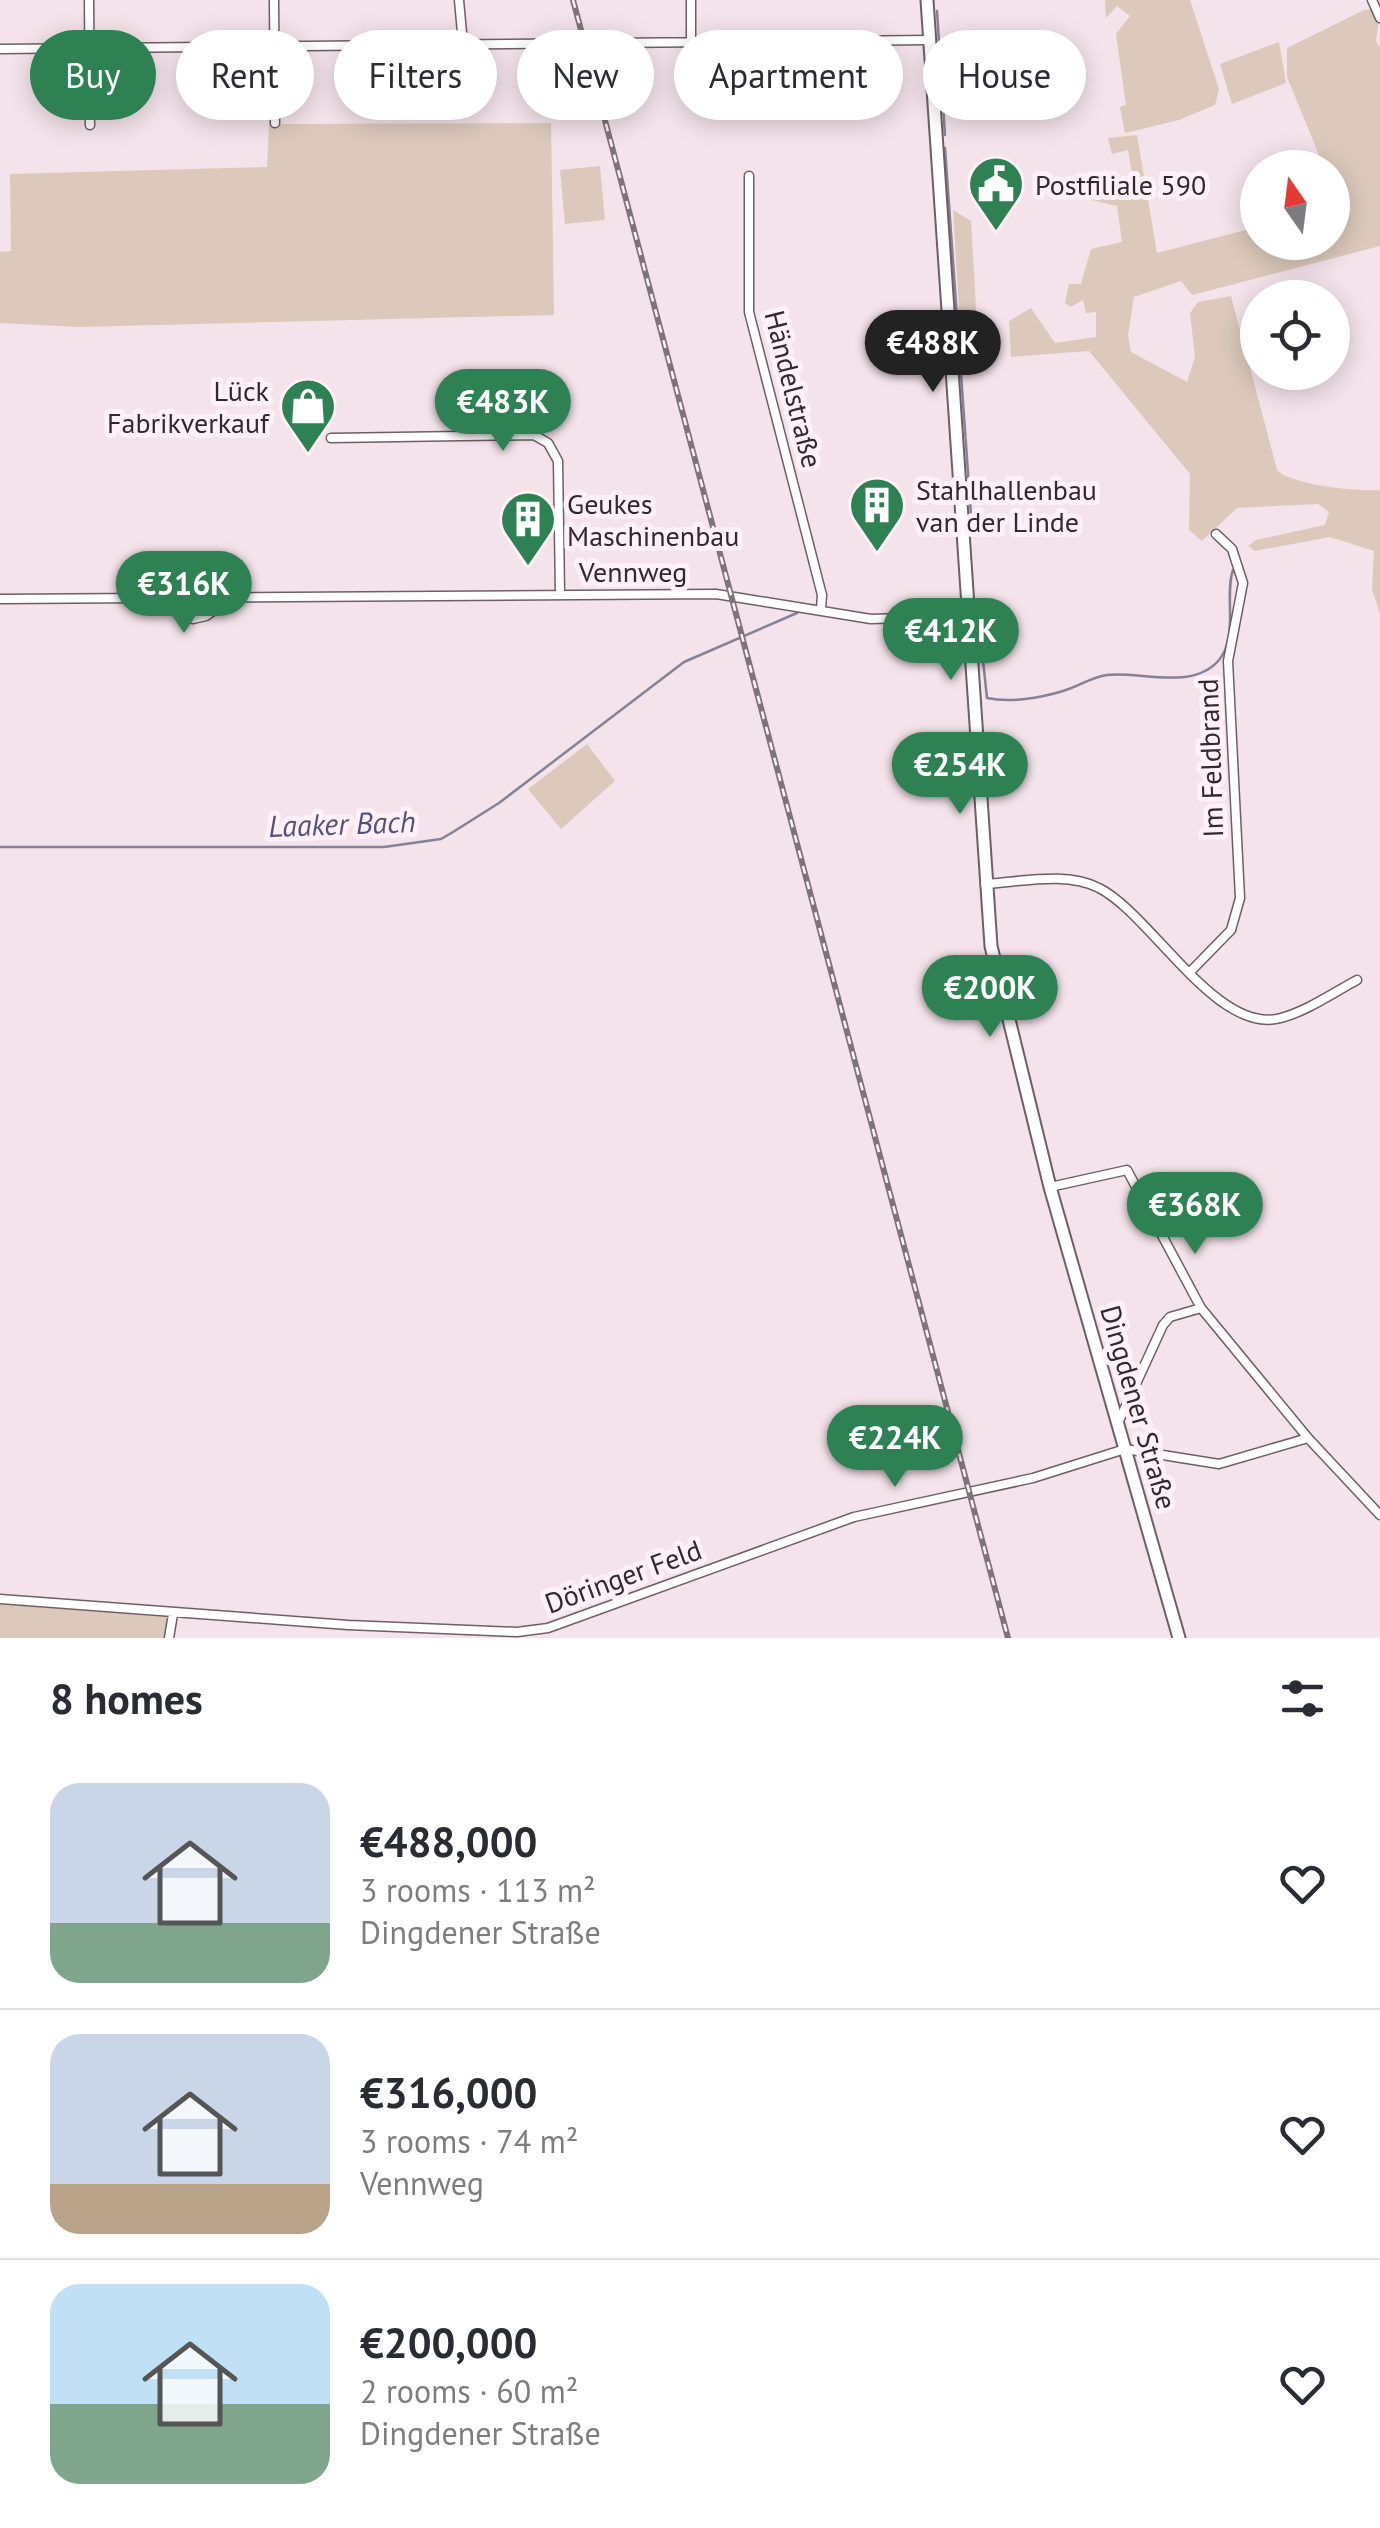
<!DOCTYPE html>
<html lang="en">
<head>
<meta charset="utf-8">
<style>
  body { margin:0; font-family:"PT Sans",sans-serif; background:#f7f7f7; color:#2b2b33; height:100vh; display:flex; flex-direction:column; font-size:38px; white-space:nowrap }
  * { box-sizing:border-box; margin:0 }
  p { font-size:32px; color:#7c7c81 }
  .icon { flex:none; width:55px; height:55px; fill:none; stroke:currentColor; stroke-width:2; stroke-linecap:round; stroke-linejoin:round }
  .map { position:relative; height:1638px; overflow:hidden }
  .side { display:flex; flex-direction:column; background:#fff; flex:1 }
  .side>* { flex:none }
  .guide { position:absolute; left:30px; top:30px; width:1320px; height:90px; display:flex; gap:20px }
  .needle { width:65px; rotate:346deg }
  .tools { position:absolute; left:1240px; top:150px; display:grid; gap:20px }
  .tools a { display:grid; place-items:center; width:110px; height:110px; border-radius:50%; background:#fff; box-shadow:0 5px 25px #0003; font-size:50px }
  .price { position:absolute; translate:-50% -85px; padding:0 22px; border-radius:35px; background:#2d8153; color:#fff; font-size:32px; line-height:65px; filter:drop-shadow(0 2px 5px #0008) }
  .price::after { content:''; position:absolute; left:50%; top:60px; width:30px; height:22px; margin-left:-15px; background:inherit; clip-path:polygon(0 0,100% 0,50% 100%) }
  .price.current { background:#222; color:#fff }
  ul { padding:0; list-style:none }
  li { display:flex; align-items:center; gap:30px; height:250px; padding:0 50px }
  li+li { border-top:2px solid #e1e1e2 }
  li span { display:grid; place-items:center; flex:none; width:280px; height:200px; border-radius:30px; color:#555 }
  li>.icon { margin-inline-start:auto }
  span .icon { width:120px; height:120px; fill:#fffc; stroke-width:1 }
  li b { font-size:42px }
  h2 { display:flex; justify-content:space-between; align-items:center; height:120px; padding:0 50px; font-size:42px }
  .pill { padding:0 35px; border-radius:45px; background:#fff; box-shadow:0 5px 25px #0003; font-size:35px; line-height:90px }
  .pill.current { background:#2d8153; color:#fff }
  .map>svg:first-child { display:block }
</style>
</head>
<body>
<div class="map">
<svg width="1380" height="1638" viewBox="0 0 1380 1638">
  <rect width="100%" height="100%" fill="#f4e3ea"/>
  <path fill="#dcc9bc" d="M1105,0H1190L1219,89L1215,105L1179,120L1125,133L1120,107L1126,105L1116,34L1130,16L1117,6L1106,18Z
    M1380,9L1376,41L1380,47V246L1192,295L1181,281L1134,297L1128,335L1131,352L1187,382L1195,357L1190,313L1198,302L1231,296L1277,470C1290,485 1360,492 1380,490V614L1372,589L1374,551L1330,537L1255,551L1248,546L1256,540L1325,525L1329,512L1318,504L1237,508L1202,541L1189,530L1190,474L1089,351L1011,357L1009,321L1031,308L1055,343L1096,337V312L1086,313L1083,300L1071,307L1065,303L1069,284H1081L1091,249L1122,242L1117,206L1092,200L1090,195L1097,183L1134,186L1128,150L1112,154L1108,138L1137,135L1157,253L1257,227L1258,242H1332L1333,208L1339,205L1333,188L1332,168L1324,167L1287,77V48L1364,10Z
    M1279,42L1286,83L1232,104L1220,64Z
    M551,123L554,315L80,327L0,323V252L11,251L10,174L267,167L269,124Z
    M600,166L605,220L565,224L560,170Z
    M953,210L971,221L977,324L960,328Z
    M587,744L615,781L561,829L528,789Z
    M0,1604L169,1617L164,1638H0Z"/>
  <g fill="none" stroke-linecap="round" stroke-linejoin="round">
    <path stroke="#848297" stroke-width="2.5" d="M937,11L945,135
      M945,148L972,529
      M982,651L987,698C1010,703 1040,698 1063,691C1078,687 1091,677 1107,675C1140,671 1193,691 1219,660C1239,636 1224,596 1233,570
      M0,847H384L441,839L453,832L499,803L684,662L797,613"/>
    <g stroke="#6e5f65" stroke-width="11">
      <path id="minor" d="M89,0L90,125
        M274,0L275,123
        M459,0L463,44
        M691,0V40
        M1372,0L1380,18
        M0,49L930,40
        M749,176V312L822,595L821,609
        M331,438L534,435L548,443L558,461L560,594
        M194,598L185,608L193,619L206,616L229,600
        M0,599L716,594L871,619L967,616
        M985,884C1020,882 1067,871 1099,888C1151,914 1217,1036 1281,1018C1307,1011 1333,993 1357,980
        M1190,972L1231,930L1240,898L1228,661L1243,583L1232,549L1216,534
        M1050,1187L1127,1170L1201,1308L1308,1438L1380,1515
        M1118,1423L1163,1325L1170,1317L1201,1308
        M0,1599L348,1625L517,1632L548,1628L854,1517L1033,1478L1125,1449L1219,1464L1308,1438
        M169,1638L173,1614"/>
    </g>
    <g stroke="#6e5f65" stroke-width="15">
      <path id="secondary" d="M927,0L991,946L1050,1187L1179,1638"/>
    </g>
    <use href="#minor" stroke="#fff" stroke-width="8"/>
    <use href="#secondary" stroke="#fff" stroke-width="11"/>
    <g stroke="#7e7378" stroke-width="6">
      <path id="rail" d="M573,0L1008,1638"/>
    </g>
    <use href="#rail" stroke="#fff1f7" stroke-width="2.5" stroke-dasharray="8" stroke-linecap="butt"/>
  </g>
  <defs>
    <g id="civic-pin" transform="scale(2.875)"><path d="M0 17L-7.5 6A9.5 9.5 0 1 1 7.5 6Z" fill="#2d8153" stroke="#fff1f7"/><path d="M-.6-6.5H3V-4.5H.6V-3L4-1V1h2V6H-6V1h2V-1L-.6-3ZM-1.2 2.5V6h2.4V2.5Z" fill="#fff"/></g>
    <g id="shop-pin" transform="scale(2.875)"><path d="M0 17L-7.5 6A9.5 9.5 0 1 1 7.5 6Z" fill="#2d8153" stroke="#fff1f7"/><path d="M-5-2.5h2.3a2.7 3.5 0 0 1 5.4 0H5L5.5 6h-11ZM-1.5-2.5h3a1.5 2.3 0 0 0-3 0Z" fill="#fff"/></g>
    <g id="building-pin" transform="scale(2.875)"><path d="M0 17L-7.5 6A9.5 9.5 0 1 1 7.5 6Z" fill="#2d8153" stroke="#fff1f7"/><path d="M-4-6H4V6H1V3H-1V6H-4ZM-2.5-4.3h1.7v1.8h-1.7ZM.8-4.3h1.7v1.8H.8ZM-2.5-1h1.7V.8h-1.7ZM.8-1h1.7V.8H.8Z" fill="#fff"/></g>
  </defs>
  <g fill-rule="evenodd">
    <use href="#civic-pin" x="996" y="184"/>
    <use href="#shop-pin" x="308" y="406"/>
    <use href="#building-pin" x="877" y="505"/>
    <use href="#building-pin" x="528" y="519"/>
  </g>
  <g text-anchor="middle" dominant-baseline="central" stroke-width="10" stroke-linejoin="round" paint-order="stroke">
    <g font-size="28" fill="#302a2d" stroke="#fff1f7" text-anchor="start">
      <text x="1035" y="184">Postfiliale 590</text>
      <text x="269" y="390" text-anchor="end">Lück<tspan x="269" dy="32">Fabrikverkauf</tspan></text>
      <text x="916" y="489">Stahlhallenbau<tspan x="916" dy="32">van der Linde</tspan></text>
      <text x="567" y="503">Geukes<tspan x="567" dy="32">Maschinenbau</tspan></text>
    </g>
    <g font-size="28" fill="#302a2d" stroke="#fff1f7">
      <text transform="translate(794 389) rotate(76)">Händelstraße</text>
      <text x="633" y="571">Vennweg</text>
      <text transform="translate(1210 758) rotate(-92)">Im Feldbrand</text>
      <text transform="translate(1139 1407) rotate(74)">Dingdener Straße</text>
      <text transform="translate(623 1576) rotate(-20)">Döringer Feld</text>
    </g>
    <g font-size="30" font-style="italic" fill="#53527e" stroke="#fff1f7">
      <text transform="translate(342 823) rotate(-2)">Laaker Bach</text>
    </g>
  </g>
</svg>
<div class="tools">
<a><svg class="needle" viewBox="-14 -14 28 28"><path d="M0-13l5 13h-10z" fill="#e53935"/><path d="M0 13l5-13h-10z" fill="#7c7c81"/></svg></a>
<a><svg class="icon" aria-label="locate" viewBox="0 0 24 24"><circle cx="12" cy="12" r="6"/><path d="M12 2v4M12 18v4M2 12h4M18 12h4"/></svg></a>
</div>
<b class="price current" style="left:933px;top:395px">€488K</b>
<b class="price" style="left:503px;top:454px">€483K</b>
<b class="price" style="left:184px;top:636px">€316K</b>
<b class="price" style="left:951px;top:683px">€412K</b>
<b class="price" style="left:960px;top:817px">€254K</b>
<b class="price" style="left:990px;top:1040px">€200K</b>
<b class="price" style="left:1195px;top:1257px">€368K</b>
<b class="price" style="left:895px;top:1490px">€224K</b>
<div class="guide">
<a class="pill current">Buy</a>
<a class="pill">Rent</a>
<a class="pill">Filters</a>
<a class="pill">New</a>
<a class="pill">Apartment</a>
<a class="pill">House</a>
</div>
</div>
<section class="side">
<h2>8 homes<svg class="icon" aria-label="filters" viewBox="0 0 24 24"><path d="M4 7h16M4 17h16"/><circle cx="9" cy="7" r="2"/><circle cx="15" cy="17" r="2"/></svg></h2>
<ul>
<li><span style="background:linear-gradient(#c9d6e8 70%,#7fa58c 0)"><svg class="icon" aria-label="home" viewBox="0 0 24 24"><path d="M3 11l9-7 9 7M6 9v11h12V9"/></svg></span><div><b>€488,000</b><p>3 rooms · 113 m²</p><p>Dingdener Straße</p></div><svg class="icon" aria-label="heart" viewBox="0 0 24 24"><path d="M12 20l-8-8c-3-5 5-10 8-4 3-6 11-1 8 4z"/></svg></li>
<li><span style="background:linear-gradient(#c9d6e8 75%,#b9a48a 0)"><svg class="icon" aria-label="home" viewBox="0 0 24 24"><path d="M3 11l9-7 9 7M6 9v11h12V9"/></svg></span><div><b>€316,000</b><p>3 rooms · 74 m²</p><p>Vennweg</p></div><svg class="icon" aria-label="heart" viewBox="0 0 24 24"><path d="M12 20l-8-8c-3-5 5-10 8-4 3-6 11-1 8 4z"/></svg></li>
<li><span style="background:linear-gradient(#bfe0f5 60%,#7fa58c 0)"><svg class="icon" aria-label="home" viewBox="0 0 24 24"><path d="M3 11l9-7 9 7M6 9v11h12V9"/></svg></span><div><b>€200,000</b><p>2 rooms · 60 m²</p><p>Dingdener Straße</p></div><svg class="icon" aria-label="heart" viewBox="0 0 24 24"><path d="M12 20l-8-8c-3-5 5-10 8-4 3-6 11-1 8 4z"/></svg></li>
</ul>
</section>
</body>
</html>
